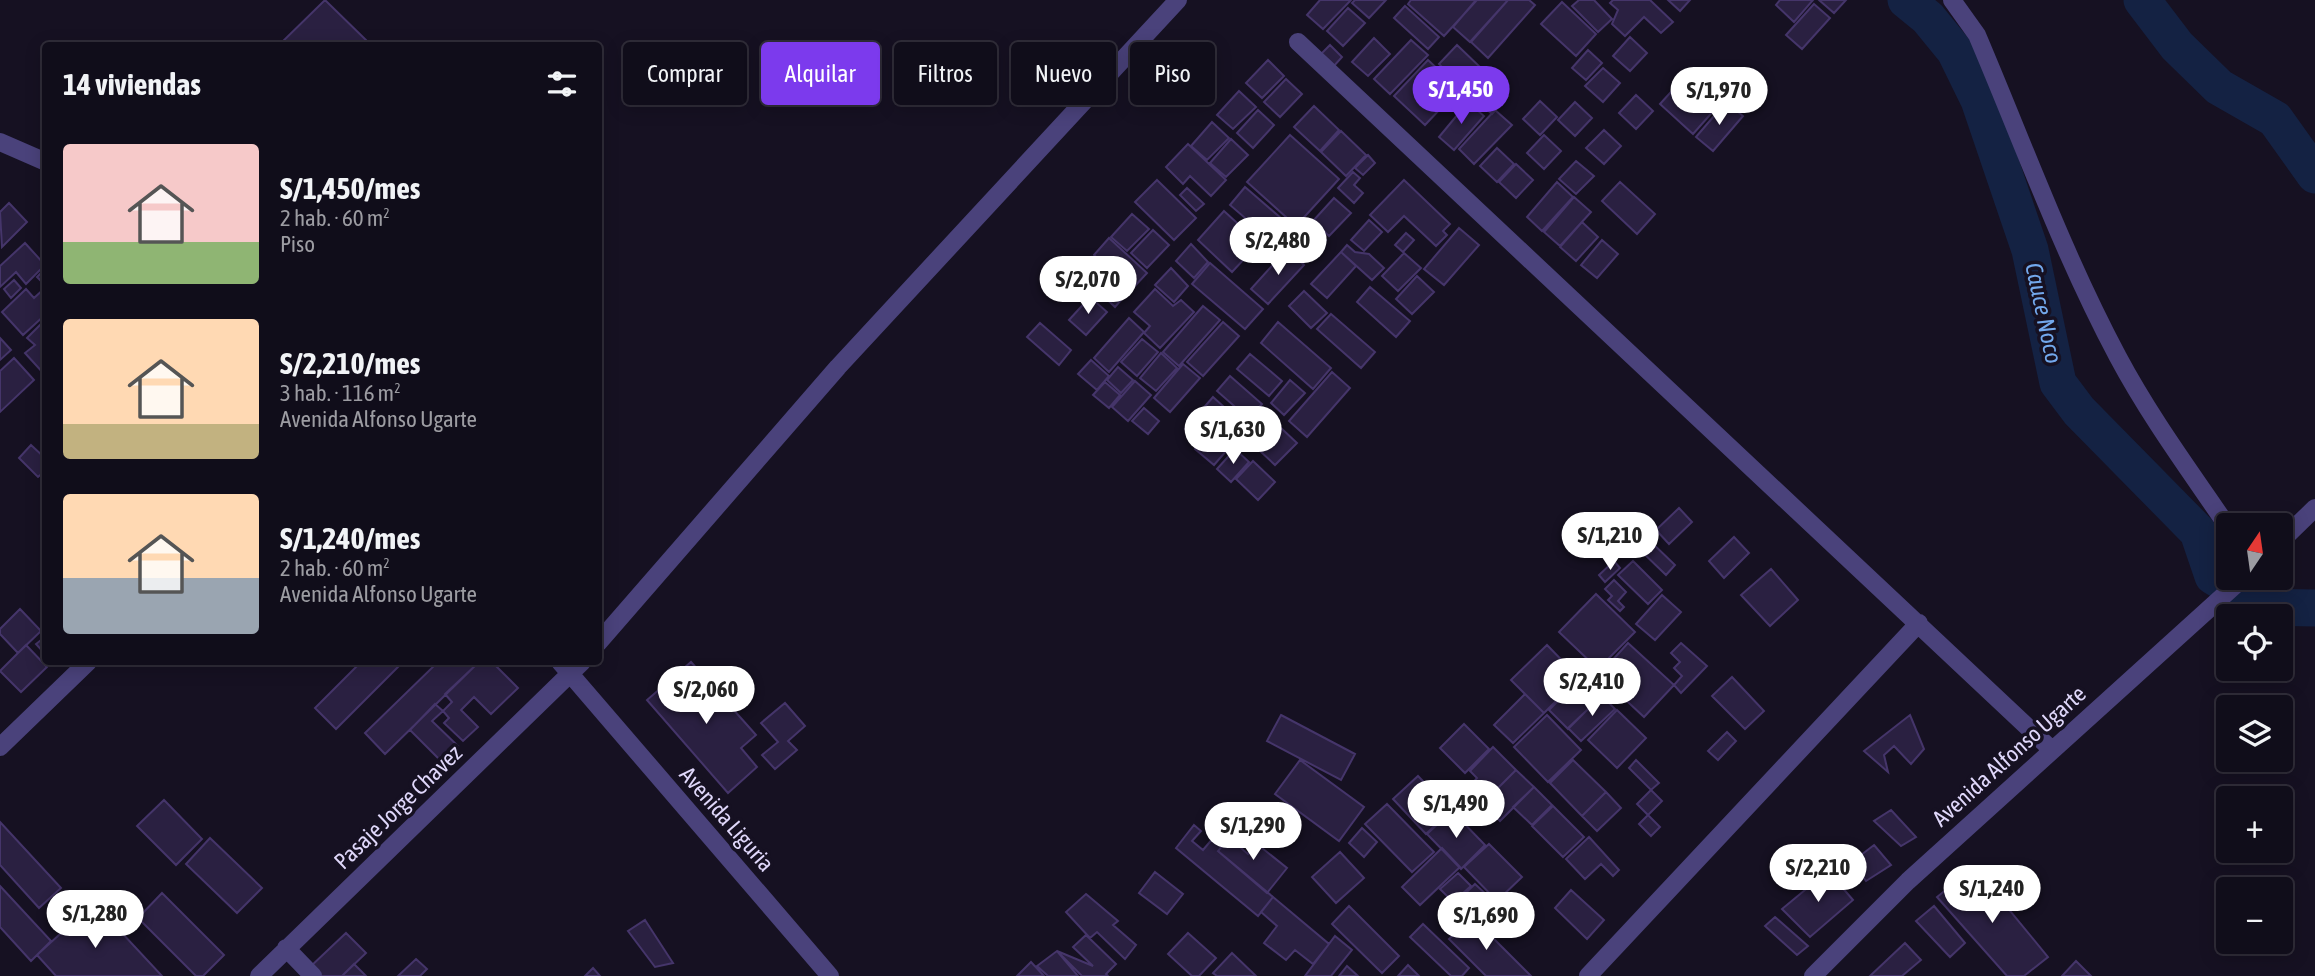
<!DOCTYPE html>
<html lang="es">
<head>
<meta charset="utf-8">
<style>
  body { margin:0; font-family:"Asap Condensed",sans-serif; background:#1e1b27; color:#f1f3f6; height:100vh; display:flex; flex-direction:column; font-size:26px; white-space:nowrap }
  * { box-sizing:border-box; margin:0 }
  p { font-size:23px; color:#9c9ca2 }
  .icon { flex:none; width:38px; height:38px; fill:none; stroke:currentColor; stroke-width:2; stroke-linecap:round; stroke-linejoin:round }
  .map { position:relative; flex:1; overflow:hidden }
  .panel { position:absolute; left:42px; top:42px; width:560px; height:623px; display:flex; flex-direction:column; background:#100d1a; border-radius:7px; box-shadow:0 4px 18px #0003,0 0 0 2px #302d39 }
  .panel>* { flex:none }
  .guide { position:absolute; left:623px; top:42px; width:665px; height:63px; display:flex; gap:14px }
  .needle { width:46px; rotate:13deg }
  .controls { position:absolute; left:2216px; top:513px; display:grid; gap:14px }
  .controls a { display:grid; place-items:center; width:77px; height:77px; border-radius:7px; background:#100d1a; box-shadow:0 4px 18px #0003,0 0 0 2px #302d39; font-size:35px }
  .price { position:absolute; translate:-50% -60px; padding:0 16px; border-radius:24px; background:#fff; color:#222; font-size:23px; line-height:46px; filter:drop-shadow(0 2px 4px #0008) }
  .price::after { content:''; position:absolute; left:50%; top:42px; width:21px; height:16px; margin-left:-10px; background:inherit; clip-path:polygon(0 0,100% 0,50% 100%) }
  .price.on { background:#7c3aed; color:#fff }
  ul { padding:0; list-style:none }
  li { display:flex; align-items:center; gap:21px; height:175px; padding:0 21px }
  li span { display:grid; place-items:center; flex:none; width:196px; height:140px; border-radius:7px; color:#555 }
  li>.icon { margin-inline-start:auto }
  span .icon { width:84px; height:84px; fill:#fffc; stroke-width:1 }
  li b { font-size:30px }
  h2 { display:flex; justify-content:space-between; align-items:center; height:84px; padding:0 21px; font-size:30px }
  .tag { padding:0 24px; border-radius:7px; background:#100d1a; box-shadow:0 4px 18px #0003,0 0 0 2px #302d39; font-size:24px; line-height:63px }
  .tag.on { background:#7c3aed; color:#fff }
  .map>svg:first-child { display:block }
</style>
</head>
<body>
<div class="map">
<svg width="2315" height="976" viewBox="0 0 2315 976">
  <rect width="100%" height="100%" fill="#161122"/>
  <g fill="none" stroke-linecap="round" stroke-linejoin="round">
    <path stroke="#142243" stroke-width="37" d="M1906,0L1928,18L1955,51L1979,100L2030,250L2058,383L2079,411L2198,532L2213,576L2265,607L2315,608
      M2142,0L2177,46L2219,87L2275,119L2315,175"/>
  </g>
  <path fill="#2a2041" stroke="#45356a" stroke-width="2" d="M325,0L367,41L362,46H278Z
    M1320,0H1351L1323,29L1307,15Z
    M1355,0H1386L1369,18L1352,3Z
    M1411,0H1477L1444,36L1408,4Z
    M1476,0H1508L1470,42L1453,27Z
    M1508,0H1529L1535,5L1488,58L1471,42Z
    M1579,0H1594L1612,19L1598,32L1572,6Z
    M1613,0H1650L1673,22L1661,33L1644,17L1625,36L1612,24L1618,10L1610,3Z
    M1668,0H1690L1680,11Z
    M1780,0H1813L1794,22L1776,5Z
    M1819,0H1846L1834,13Z
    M1562,2L1596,34L1576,56L1541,24Z
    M1814,4L1830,18L1802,49L1786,35Z
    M1405,6L1439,37L1428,49L1394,18Z
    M1348,8L1365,23L1343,46L1327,31Z
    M1630,37L1647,53L1630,71L1613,56Z
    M1374,38L1390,54L1368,76L1352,62Z
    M1411,40L1428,55L1390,94L1374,79Z
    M1330,45L1342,57L1333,67L1321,54Z
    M1457,45L1481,68L1463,87L1439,64Z
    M1588,50L1602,63L1586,80L1572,68Z
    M1268,60L1284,76L1262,98L1246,83Z
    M1428,60L1459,89L1425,125L1394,96Z
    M1603,68L1620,83L1603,102L1585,86Z
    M1691,70L1724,99L1693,134L1660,104Z
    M1286,79L1302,94L1280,117L1264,102Z
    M1492,80L1508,96L1492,114L1474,98Z
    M1239,91L1256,107L1233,129L1217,115Z
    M1636,95L1653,111L1636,129L1619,113Z
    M1540,101L1557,117L1540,135L1523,119Z
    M1468,102L1484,116L1454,150L1439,137Z
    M1575,102L1592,118L1575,136L1558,120Z
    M1726,102L1743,116L1713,151L1696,137Z
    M1314,106L1339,130L1320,151L1294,127Z
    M1258,110L1274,125L1253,148L1237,133Z
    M1495,110L1512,125L1474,164L1459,149Z
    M1212,122L1229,138L1207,160L1191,146Z
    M1604,130L1621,146L1604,164L1586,148Z
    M1341,131L1366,155L1346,176L1321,152Z
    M1290,135L1339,179L1296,226L1247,182Z
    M1544,135L1561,151L1544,169L1527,153Z
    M1231,139L1248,155L1226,177L1210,163Z
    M1188,144L1226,180L1211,196L1190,176L1183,184L1166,167Z
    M1497,148L1514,164L1497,182L1480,166Z
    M1368,155L1375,163L1363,175L1355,168Z
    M1576,161L1594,176L1576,194L1559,179Z
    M1516,164L1533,180L1516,198L1499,182Z
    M1353,172L1360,178L1354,185L1363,193L1354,203L1338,188Z
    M1157,180L1196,218L1174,240L1135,202Z
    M1404,180L1450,224L1443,231L1447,235L1436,246L1404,216L1388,232L1370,215Z
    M1557,182L1573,197L1542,231L1527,217Z
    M1620,182L1655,214L1637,234L1602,201Z
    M1245,187L1297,232L1286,246L1271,233L1267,237L1230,205Z
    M1187,188L1204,204L1196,211L1180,195Z
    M1574,197L1591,212L1560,246L1544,232Z
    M1334,198L1351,213L1329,236L1313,221Z
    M9,203L27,222L2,247L0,212Z
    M1224,211L1259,243L1232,272L1198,240Z
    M1132,214L1149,229L1127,251L1111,237Z
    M1369,220L1382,232L1364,251L1351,240Z
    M1582,222L1598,237L1576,261L1560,247Z
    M1310,224L1326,240L1304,262L1288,247Z
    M1459,228L1479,245L1444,285L1424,269Z
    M1153,230L1169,245L1147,268L1131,253Z
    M1406,233L1414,240L1403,252L1395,245Z
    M1109,238L1147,273L1132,289L1094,255Z
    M1602,240L1618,254L1597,278L1581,265Z
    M25,243L45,265L26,284L16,272L0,287V266Z
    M1191,244L1208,262L1194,278L1176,261Z
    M1347,245L1355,252L1369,254L1384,268L1372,280L1341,252Z
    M1287,249L1304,265L1268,304L1251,289Z
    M1341,252L1356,266L1327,298L1311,284Z
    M1404,253L1421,268L1398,291L1382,276Z
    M1092,257L1109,272L1087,294L1071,280Z
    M1210,263L1263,309L1245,329L1192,284Z
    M46,268V286L37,277Z
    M1171,268L1188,286L1174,302L1155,285Z
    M1111,274L1129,291L1115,307L1097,290Z
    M1417,276L1434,292L1412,314L1396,299Z
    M14,280L21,288L11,298L4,289Z
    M46,287V314L23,335L2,312L26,289L34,298Z
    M1370,287L1410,321L1396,337L1357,302Z
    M1155,289L1173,306L1181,300L1194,312L1160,348L1144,333L1150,326L1134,312Z
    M1304,291L1327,313L1311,328L1289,306Z
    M1090,297L1107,312L1086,335L1069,320Z
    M1203,306L1220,320L1179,366L1163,352Z
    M1331,314L1375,352L1361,368L1317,329Z
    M1129,318L1144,332L1109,372L1094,358Z
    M46,319V374L45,375L25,353L35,345L27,338Z
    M1223,322L1239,336L1203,376L1187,362Z
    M1278,322L1331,368L1313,389L1261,343Z
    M1040,323L1071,350L1059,365L1027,337Z
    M0,338L11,350L0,360Z
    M1142,339L1158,352L1137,376L1121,362Z
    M1161,353L1177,368L1156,391L1140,378Z
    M1250,354L1282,381L1269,396L1237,369Z
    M14,358L34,380L0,412V371Z
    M1091,360L1109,376L1097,390L1078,374Z
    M1183,364L1200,378L1170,412L1154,398Z
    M1118,367L1133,380L1121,393L1107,380Z
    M1332,372L1350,388L1307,437L1289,421Z
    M1230,376L1262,404L1249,419L1217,391Z
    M1290,380L1305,393L1284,415L1271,403Z
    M1135,381L1151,395L1128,421L1112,407Z
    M1105,382L1120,395L1109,408L1093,395Z
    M1213,397L1244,425L1231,440L1200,412Z
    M1144,408L1159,421L1148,434L1132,421Z
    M1193,420L1227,450L1214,465L1195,449L1199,442L1185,429Z
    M1281,428L1297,443L1275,465L1260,451Z
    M31,445L46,459V470L38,477L19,458Z
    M1235,449L1249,462L1231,482L1217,469Z
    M1253,461L1275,482L1258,500L1236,479Z
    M1679,508L1692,522L1669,544L1656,530Z
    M1734,537L1749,553L1724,578L1709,561Z
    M1649,540L1675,565L1666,575L1640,550Z
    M1614,561L1620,568L1605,582L1599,575Z
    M1633,561L1662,590L1648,604L1618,575Z
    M1771,569L1798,600L1770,626L1741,595Z
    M1614,580L1626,592L1618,601L1624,607L1620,611L1608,600L1612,596L1605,589Z
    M1596,594L1635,632L1598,669L1559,632Z
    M1662,595L1681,612L1655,640L1636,624Z
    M20,609L41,631L18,653L0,634V629Z
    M46,636V655L36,644Z
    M1628,643L1674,685L1644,717L1599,675Z
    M1681,643L1707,666L1681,693L1674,685L1682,676L1674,668L1680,662L1671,653Z
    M26,645L47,667L21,692L0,671Z
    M1547,645L1579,678L1544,713L1511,680Z
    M361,662H403L336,729L315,708Z
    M438,662H479L385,754L365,733Z
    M479,662H492L518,688L491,714L474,697L461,710L478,727L463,741L444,723L449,718L443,711L452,702L445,694Z
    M691,662L756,735L741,748L757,767L728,793L647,700Z
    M1732,677L1764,711L1745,729L1712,696Z
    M1580,679L1599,698L1568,729L1549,710Z
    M1525,694L1544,713L1513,743L1494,725Z
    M1602,696L1615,709L1581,741L1568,728Z
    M785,703L805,726L788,741L797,750L775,769L762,755L778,742L761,723Z
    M435,704L443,711L432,721L458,746L442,762L410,730Z
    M1617,710L1646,738L1617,768L1588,740Z
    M1281,715L1355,754L1341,780L1267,741Z
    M1547,715L1581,750L1548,782L1514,747Z
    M1910,715L1924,749L1911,764L1894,746L1884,755L1888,772L1864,751Z
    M1464,724L1489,749L1465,773L1440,748Z
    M1727,732L1736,741L1718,760L1708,751Z
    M1493,747L1516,770L1483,803L1468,789L1477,778L1470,771Z
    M1300,760L1364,807L1339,841L1275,794Z
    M1573,760L1606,792L1582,816L1550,783Z
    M1636,760L1659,783L1651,790L1629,768Z
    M1516,770L1534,787L1500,821L1483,803Z
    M1418,776L1451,810L1426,834L1393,799Z
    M1534,787L1552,805L1532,825L1513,807Z
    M1651,790L1662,801L1648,815L1637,804Z
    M1606,792L1621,808L1597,831L1582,816Z
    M164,800L202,839L176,865L137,826Z
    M1387,804L1434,852L1412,872L1365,824Z
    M1553,806L1584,837L1563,857L1532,826Z
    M1891,810L1916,837L1901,846L1874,821Z
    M1452,811L1485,845L1461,869L1427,834Z
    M1648,815L1660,827L1651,836L1639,824Z
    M0,822L61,888L39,908L0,865Z
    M1194,825L1201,831L1192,841L1203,850L1214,837L1223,845L1218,851L1273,897L1258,916L1176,848Z
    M1362,828L1377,842L1364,857L1349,843Z
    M1235,830L1246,839L1240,847L1248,854L1257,844L1287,868L1267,893L1218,851Z
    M1589,837L1619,870L1613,876L1601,864L1585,879L1566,859Z
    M210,838L262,888L237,913L186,864Z
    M1489,844L1522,877L1497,901L1464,867Z
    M1874,845L1891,865L1866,881L1852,862Z
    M1442,848L1460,867L1420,905L1402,887Z
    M1340,852L1364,878L1336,903L1312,877Z
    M1974,867L2048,957L2024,976H2007L1937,897Z
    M1828,871L1853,900L1810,937L1782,909Z
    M1155,872L1183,894L1167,914L1139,893Z
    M1458,873L1471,886L1453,902L1440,889Z
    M1475,884L1491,899L1460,929L1444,914Z
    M0,886L51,941L31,961L0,927Z
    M1571,890L1604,920L1587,939L1555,908Z
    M162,893L224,955L203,976H196L138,918Z
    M1086,894L1118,921L1113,925L1136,945L1125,959L1097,932L1090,938L1066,912Z
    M1273,897L1329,944L1313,964L1295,950L1286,960L1264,943L1277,926L1261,912Z
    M94,903L162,976H56L37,955Z
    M1349,906L1399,956L1382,973L1332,924Z
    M1934,906L1965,943L1950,957L1916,921Z
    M1472,917L1531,976H1486L1449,939Z
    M1775,917L1808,946L1797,955L1765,926Z
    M645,920L673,963L655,967L628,931Z
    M1423,924L1469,968L1462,976H1451L1410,937Z
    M346,933L366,953L342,976H318L310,967Z
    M1188,933L1216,958L1199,976H1192L1168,954Z
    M1086,935L1116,964L1106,974L1108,976H1082L1057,951L1093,966L1073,947Z
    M1335,936L1352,950L1331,976H1305Z
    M1905,943L1921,960L1902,976H1870Z
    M1057,951L1078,976H1048L1037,966Z
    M1232,953L1256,976H1217L1213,973Z
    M416,959L427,969L420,976H398Z
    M2076,961L2091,976H2062Z
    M1031,962L1044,976H1017Z
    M354,964L366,976H342Z
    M1408,965L1419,976H1398Z
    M1347,966L1358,976H1339Z
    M593,968L600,976H585Z"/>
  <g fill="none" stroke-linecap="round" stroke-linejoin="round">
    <path stroke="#4a427b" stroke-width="18" d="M1952,0L1977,35C2023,143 2063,254 2118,357C2150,417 2190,471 2228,527
      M1298,42L2051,749
      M0,142L46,162
      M2280,542L2315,508
      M598,643L838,367L1178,0
      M560,662L830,976
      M0,747L88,662
      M286,948L313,976
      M259,976L582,662
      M1588,976L1919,623
      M1813,976L1908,881L2243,578"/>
  </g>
  <g text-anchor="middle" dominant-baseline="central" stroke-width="7" stroke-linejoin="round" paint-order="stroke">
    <g font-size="23" fill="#dfd7fa" stroke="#161122">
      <text transform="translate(2009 756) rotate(-42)">Avenida Alfonso Ugarte</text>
      <text transform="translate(398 807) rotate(-44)">Pasaje Jorge Chavez</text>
      <text transform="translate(727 819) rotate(49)">Avenida Liguria</text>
    </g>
    <g font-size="24" font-style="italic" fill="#73a8ec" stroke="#161122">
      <text transform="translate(2044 313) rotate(78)">Cauce Noco</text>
    </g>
  </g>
</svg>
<div class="controls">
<a><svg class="needle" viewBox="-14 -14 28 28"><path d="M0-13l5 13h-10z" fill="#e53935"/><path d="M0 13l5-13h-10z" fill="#9c9ca2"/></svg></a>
<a><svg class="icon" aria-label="locate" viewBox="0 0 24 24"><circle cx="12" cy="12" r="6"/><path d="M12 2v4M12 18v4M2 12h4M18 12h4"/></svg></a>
<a><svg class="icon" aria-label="layers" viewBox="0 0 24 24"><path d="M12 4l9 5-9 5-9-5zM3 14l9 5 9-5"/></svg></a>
<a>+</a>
<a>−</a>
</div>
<b class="price on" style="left:1461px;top:126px">S/1,450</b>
<b class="price" style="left:1719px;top:127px">S/1,970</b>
<b class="price" style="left:1278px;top:277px">S/2,480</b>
<b class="price" style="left:1088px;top:316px">S/2,070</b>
<b class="price" style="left:1233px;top:466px">S/1,630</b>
<b class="price" style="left:1610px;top:572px">S/1,210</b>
<b class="price" style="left:1592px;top:718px">S/2,410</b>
<b class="price" style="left:706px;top:726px">S/2,060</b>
<b class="price" style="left:1456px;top:840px">S/1,490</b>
<b class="price" style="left:1253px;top:862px">S/1,290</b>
<b class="price" style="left:1818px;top:904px">S/2,210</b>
<b class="price" style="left:1992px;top:925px">S/1,240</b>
<b class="price" style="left:95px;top:950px">S/1,280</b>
<b class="price" style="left:1486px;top:952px">S/1,690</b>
<div class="guide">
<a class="tag">Comprar</a>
<a class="tag on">Alquilar</a>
<a class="tag">Filtros</a>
<a class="tag">Nuevo</a>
<a class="tag">Piso</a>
</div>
<section class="panel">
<h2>14 viviendas<svg class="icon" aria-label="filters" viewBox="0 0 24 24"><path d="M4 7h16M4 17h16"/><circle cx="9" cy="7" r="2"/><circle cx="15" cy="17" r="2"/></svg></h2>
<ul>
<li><span style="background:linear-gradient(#f6c9c9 70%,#8fb573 0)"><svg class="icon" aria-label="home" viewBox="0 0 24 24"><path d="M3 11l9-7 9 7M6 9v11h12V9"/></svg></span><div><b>S/1,450/mes</b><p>2 hab. · 60 m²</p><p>Piso</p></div></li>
<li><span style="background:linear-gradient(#ffd9b3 75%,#c2b280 0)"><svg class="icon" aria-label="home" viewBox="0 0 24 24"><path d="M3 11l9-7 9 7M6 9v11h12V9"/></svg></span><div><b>S/2,210/mes</b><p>3 hab. · 116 m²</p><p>Avenida Alfonso Ugarte</p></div></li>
<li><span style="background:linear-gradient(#ffd9b3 60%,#9aa5b1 0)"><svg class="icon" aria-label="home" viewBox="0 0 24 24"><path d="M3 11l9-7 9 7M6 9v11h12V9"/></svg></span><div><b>S/1,240/mes</b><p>2 hab. · 60 m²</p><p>Avenida Alfonso Ugarte</p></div></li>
</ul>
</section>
</div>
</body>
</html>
